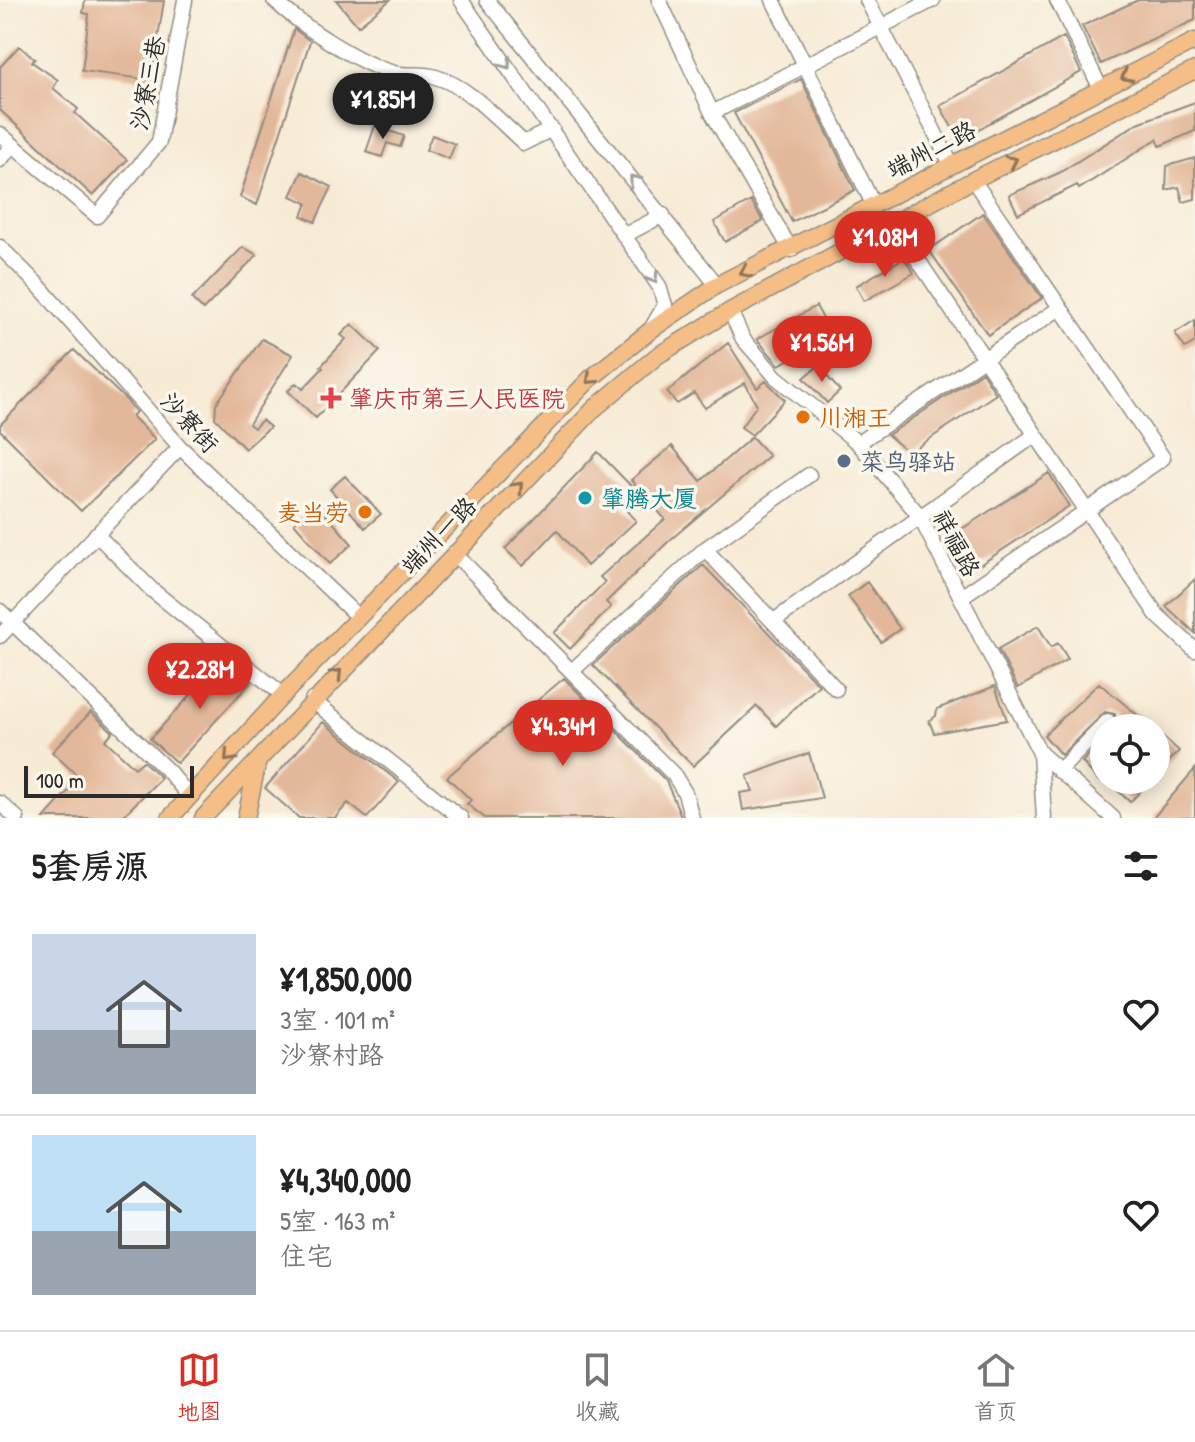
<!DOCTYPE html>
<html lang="zh">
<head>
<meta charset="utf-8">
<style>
  body { margin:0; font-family:"Patrick Hand","LXGW WenKai TC",sans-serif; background:#f6f6f6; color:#222; height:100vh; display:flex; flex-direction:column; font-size:30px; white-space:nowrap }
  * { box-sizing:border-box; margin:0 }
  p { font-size:26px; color:#767676 }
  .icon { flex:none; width:44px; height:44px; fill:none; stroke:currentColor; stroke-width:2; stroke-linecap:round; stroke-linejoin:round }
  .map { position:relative; height:818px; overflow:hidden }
  .panel { display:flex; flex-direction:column; background:#fff; flex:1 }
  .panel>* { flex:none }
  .buttons { position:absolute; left:1090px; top:714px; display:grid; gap:16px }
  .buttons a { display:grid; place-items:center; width:80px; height:80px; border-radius:50%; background:#fff; box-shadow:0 4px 20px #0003; font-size:40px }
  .scale { position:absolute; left:24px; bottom:20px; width:170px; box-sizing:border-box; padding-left:8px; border:4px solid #2b2b2b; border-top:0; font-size:22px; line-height:28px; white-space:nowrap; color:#2b2b2b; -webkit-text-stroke:6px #fbf7ec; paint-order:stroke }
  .price { position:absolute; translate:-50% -68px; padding:0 18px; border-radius:28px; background:#d93025; color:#fff; font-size:26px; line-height:52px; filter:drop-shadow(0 2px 4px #0008) }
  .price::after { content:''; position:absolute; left:50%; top:48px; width:24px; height:18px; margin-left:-12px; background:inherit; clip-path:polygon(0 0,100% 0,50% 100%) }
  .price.active { background:#222; color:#fff }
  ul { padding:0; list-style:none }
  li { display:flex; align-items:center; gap:24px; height:200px; padding:0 32px }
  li+li { border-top:2px solid #e0e0e0 }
  li span { display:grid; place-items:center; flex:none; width:224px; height:160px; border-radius:0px; color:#555 }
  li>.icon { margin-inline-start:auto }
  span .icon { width:96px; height:96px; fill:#fffc; stroke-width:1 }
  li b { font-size:34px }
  h2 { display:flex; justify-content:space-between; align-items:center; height:96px; padding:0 32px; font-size:34px }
  .menu { display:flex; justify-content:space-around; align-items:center; height:112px; border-top:2px solid #e0e0e0; background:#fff; font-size:22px; color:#767676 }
  .menu a { display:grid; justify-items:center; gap:4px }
  .menu .active { color:#d93025 }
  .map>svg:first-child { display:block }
</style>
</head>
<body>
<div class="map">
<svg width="1195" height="818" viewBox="0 0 1195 818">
  <rect width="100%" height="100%" fill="#fbf7ec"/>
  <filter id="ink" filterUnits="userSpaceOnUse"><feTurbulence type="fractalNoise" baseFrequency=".0125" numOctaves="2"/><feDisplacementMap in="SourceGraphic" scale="16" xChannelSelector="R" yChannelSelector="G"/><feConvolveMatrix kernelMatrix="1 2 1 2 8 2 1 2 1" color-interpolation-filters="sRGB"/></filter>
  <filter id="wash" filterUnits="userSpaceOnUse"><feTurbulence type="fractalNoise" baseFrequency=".006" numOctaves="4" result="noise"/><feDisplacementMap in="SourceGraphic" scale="32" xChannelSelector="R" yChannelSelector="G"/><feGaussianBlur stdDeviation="1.8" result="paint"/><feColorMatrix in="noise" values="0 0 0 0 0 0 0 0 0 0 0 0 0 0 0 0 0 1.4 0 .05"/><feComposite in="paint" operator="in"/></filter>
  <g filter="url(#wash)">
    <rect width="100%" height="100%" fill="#f7ebd6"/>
    <g id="blocks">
      <path fill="#e3b799" d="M85,0L164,1L151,80L82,71L89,14L83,13Z
        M336,0H390L358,26Z
        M1138,0H1195V20L1101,64L1082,26Z
        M294,29L310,41L257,205L240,197Z
        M1064,37L1081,72L959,140L940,106Z
        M19,46L35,59L32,62L58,80L53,88L78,109L75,113L127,160L93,196L0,110V67Z
        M801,79L855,190L792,222L734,113Z
        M1195,102V131L1160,146L1157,139L1079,189L1077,185L1018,214L1009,195L1059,173L1138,123Z
        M375,126L404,136L400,147L387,143L382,157L366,152Z
        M432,135L455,144L449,159L426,150Z
        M1195,158V199L1183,202L1179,187L1166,190L1167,166Z
        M302,172L332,187L315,222L302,216L307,203L291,196Z
        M751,201L763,221L725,242L714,222Z
        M983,213L1042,298L988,335L929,250Z
        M243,247L257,255L203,310L192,299Z
        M904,258L914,273L864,301L856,286Z
        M816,306L832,335L779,365L757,339Z
        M1195,320V342L1185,348L1175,333Z
        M352,324L380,351L316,418L288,391L296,383L303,389L323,368L321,366L346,339L341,335Z
        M262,339L293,355L249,424L254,428L262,420L270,427L245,449L215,418L216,404Z
        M728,343L757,388L766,381L785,400L752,435L741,427L757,405L745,383L705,408L694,393L677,404L667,392Z
        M74,350L126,400L136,412L132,416L155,439L81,511L0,430V425Z
        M818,366L840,391L827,403L804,378Z
        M982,372L996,394L909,453L888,435Z
        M752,437L769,456L670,540L606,602L611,607L570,649L554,633L605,582L600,577L665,519L631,480L672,446L701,481Z
        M598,452L631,486L617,500L636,521L587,566L557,530L523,566L505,549Z
        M1049,473L1069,506L975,568L957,532Z
        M345,476L381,514L365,528L330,489Z
        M316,503L352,544L330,564L294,523Z
        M703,565L819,685L776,726L757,706L693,766L593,665Z
        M1195,579V633L1166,606Z
        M867,582L900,629L881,642L848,596Z
        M1038,626L1051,647L1058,643L1068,659L1018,688L998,649Z
        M223,660L251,682L177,763L150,739Z
        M564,678L666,781L682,818H485L467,804L471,800L447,777Z
        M1099,683L1153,728H1115V714L1105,712L1061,755L1044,735Z
        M995,686L1007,720L934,733L929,721L936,716L937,709Z
        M91,712L113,732L105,740L135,768L143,761L161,778L121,818H44L80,778L52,752Z
        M323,722L399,782L367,818L348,803L335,818H299L265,788Z
        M1156,730L1179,751L1156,775Z
        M1104,739V776L1099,781L1082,762Z
        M809,753L822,798L743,810L740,793L753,791L747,776Z
        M1195,769V818H1153Z
        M1117,780H1151L1130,802L1112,785Z"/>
    </g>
  </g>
  <g filter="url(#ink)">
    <use href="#blocks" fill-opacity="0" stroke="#918b80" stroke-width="2"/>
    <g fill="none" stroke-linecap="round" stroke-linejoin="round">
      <g stroke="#918b80" stroke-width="17">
        <path id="minor" d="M274,0C300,25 359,64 394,73C408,76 423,73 436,77C470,87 499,121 524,143L552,129
          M461,0L659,286L665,305L651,329
          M487,0L717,285
          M659,0L712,113L791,250
          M773,0L874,206
          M867,0L952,166
          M1057,0L1101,89
          M712,113L933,0
          M0,134L97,216L159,142L185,0
          M0,160L13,145
          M893,223L1157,615L1195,650
          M625,235L663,215
          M0,247L39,286L180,447L358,617
          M730,311L743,339L776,377L858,443L919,515L1040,753L1113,818
          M858,443L1060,308
          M96,534L152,590L283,695
          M705,549L836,689
          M454,553L674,775L685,793L692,818
          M961,597L1163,458L973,180
          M0,611L169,772L190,797
          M774,621L1035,435
          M0,636L180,447
          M573,670L705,549L809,475
          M312,700L461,818
          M1040,753L1044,818
          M1059,771L1108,721
          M0,803L17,818"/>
      </g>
      <g stroke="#918b80" stroke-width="19">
        <path id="major" d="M170,818L283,695L590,379L651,330L717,285L1195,41
          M203,818L595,408L657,356L730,311L973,180L1195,70
          M246,818L257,765"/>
      </g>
      <use href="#minor" stroke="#fff" stroke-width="14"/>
      <use href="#major" stroke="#f5be86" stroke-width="16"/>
    </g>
    <defs><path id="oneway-chevron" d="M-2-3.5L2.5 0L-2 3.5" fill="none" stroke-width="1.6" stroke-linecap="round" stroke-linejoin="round" transform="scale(2)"/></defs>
    <g stroke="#a0a0a0">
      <use href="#oneway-chevron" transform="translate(506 64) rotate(55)"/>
      <use href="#oneway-chevron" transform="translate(634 180) rotate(-130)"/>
      <use href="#oneway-chevron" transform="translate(653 278) rotate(59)"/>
    </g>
    <g stroke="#907458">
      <use href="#oneway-chevron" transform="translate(1126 76) rotate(152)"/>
      <use href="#oneway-chevron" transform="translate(1012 161) rotate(-26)"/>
      <use href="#oneway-chevron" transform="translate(745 272) rotate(154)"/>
      <use href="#oneway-chevron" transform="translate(591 379) rotate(138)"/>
      <use href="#oneway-chevron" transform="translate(518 487) rotate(-46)"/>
      <use href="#oneway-chevron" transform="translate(337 674) rotate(-46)"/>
      <use href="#oneway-chevron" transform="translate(229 757) rotate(132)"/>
    </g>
  </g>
  <path fill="#e0444e" stroke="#fbf7ec" stroke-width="3" d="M327 386h8v8h8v8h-8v8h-8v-8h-8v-8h8z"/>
  <g fill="#e8710a" stroke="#fbf7ec" stroke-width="3">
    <circle cx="803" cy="417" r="8"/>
    <circle cx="365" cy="512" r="8"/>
  </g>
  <circle fill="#5c6f8a" stroke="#fbf7ec" stroke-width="3" cx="844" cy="461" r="8"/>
  <circle fill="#0f9aa8" stroke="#fbf7ec" stroke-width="3" cx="585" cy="498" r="8"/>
  <g text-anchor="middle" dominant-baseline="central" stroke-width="7" stroke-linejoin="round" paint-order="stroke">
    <g font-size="24" fill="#2b2b2b" stroke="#fbf7ec">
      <text transform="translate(147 83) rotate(-79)">沙寮三巷</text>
      <text transform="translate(931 149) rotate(-27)">端州二路</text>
      <text transform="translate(190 422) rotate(47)">沙寮街</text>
      <text transform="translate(438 535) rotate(-46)">端州一路</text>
      <text transform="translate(957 543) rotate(62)">祥福路</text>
    </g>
    <g font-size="24" fill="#be3a42" stroke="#fbf7ec" text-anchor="start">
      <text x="349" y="398">肇庆市第三人民医院</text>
    </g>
    <g font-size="24" fill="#c56008" stroke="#fbf7ec" text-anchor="start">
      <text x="819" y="417">川湘王</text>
      <text x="349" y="512" text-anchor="end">麦当劳</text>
    </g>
    <g font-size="24" fill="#4e5e75" stroke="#fbf7ec" text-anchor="start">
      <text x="860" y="461">菜鸟驿站</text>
    </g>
    <g font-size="24" fill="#0d838f" stroke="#fbf7ec" text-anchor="start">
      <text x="601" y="498">肇腾大厦</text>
    </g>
  </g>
</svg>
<div class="buttons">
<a><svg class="icon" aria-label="locate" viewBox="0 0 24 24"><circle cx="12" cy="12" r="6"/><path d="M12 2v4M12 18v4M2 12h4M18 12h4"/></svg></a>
</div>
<div class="scale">100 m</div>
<b class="price active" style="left:383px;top:141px">¥1.85M</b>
<b class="price" style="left:885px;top:279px">¥1.08M</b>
<b class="price" style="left:822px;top:384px">¥1.56M</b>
<b class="price" style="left:200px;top:711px">¥2.28M</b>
<b class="price" style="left:563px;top:768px">¥4.34M</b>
</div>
<section class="panel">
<h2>5套房源<svg class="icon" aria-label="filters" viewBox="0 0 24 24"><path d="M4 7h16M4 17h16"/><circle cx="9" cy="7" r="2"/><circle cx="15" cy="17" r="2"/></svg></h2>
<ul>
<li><span style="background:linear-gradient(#c9d6e8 60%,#9aa5b1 0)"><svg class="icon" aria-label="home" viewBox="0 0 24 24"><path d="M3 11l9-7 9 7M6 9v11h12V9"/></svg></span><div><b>¥1,850,000</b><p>3室 · 101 m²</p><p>沙寮村路</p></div><svg class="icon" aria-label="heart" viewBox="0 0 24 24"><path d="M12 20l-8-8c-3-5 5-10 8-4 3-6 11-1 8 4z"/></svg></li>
<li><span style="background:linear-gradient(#bfe0f5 60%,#9aa5b1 0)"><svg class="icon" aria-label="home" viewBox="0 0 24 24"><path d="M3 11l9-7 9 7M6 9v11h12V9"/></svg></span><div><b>¥4,340,000</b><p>5室 · 163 m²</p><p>住宅</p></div><svg class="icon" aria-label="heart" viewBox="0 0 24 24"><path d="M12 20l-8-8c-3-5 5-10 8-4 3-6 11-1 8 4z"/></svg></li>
</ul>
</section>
<nav class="menu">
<a class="active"><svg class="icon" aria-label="map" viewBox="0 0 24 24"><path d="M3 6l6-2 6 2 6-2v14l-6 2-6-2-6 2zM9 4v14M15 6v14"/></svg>地图</a>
<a><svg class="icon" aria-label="saved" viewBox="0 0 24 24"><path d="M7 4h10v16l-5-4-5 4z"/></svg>收藏</a>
<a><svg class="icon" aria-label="home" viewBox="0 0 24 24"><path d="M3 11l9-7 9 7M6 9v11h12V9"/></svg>首页</a>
</nav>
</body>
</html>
